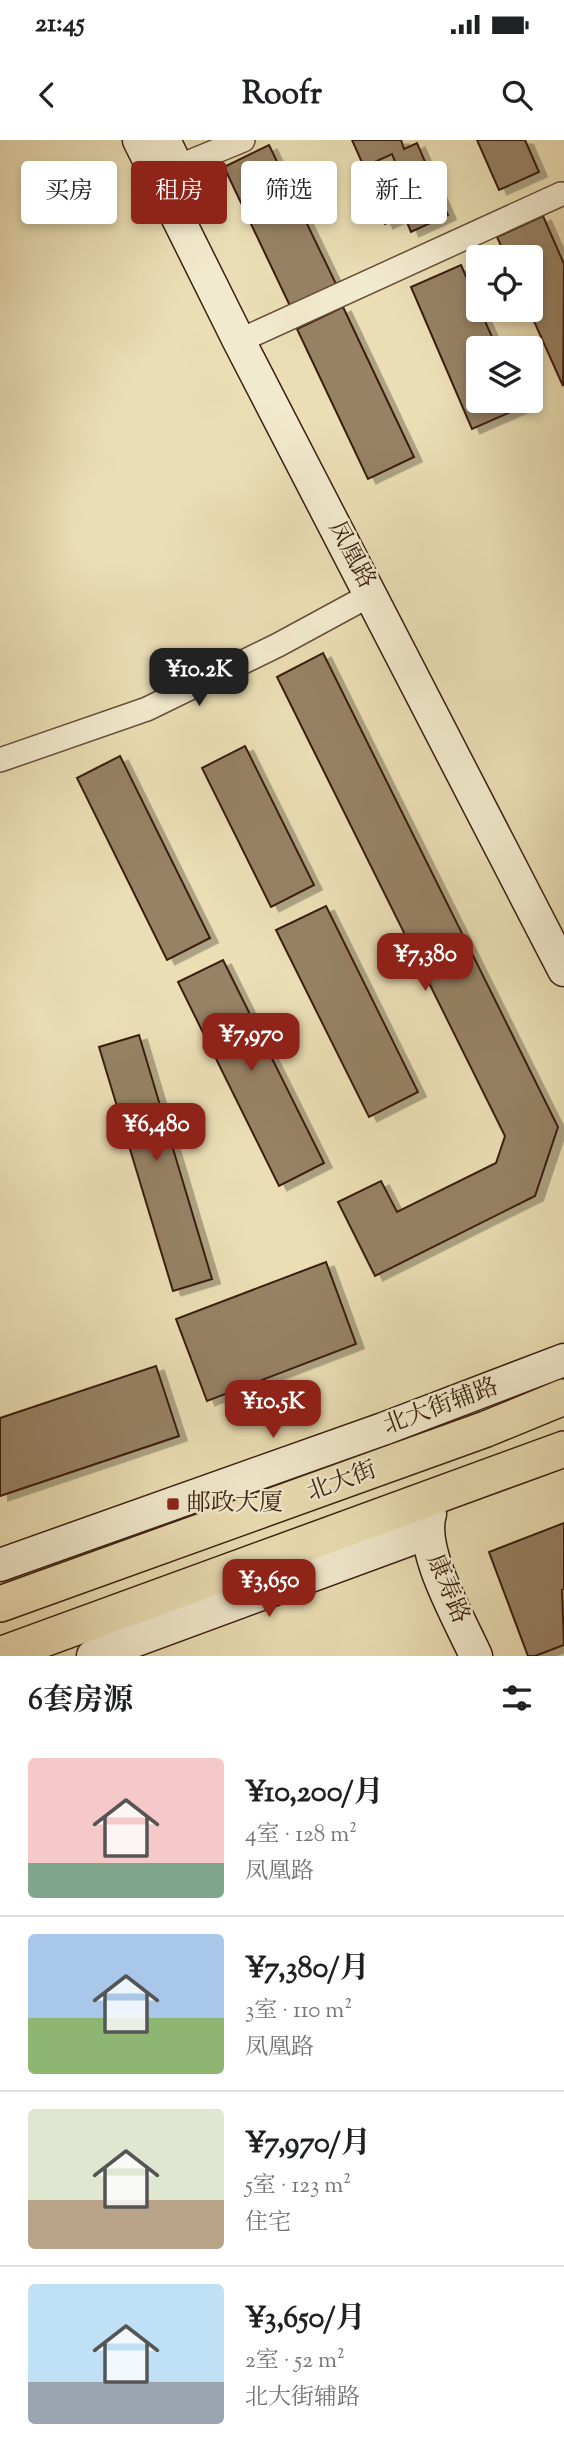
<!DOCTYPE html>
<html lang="zh">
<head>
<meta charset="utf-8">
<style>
  body { margin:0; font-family:"Sorts Mill Goudy","Noto Serif SC",serif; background:#f2f2f2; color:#202124; height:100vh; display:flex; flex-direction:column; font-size:26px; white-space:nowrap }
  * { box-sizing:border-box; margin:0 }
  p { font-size:23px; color:#757577 }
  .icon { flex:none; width:38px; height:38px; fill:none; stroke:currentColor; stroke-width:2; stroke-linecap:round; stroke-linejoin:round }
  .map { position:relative; height:1516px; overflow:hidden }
  .drawer { display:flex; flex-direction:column; background:#fff; flex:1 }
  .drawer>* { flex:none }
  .guide { position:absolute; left:21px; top:21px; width:523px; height:63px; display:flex; gap:14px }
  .fabs { position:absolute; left:466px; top:105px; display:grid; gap:14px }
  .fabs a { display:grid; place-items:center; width:77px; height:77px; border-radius:7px; background:#fff; box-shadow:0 4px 10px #0003; font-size:35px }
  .price { position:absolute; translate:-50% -60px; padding:0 16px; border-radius:14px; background:#8f2418; color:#fff; font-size:23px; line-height:46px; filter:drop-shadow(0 2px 4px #0008) }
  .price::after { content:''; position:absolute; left:50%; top:42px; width:21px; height:16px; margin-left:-10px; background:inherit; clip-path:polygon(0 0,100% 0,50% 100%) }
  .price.active { background:#222; color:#fff }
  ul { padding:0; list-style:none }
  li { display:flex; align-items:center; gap:21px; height:175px; padding:0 28px }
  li+li { border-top:2px solid #e0e0e0 }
  li span { display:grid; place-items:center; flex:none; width:196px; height:140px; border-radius:7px; color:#555 }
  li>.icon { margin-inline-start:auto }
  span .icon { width:84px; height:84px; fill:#fffc; stroke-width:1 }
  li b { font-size:30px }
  h2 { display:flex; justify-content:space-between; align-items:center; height:84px; padding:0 28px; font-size:30px }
  .pill { padding:0 24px; border-radius:7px; background:#fff; box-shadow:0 4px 10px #0003; font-size:24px; line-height:63px }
  .pill.active { background:#8f2418; color:#fff }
  .status { display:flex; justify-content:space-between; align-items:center; height:49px; padding:0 35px; background:#fff; direction:ltr }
  .status svg { height:19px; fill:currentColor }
  header { display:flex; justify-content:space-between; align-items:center; height:91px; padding:0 28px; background:#fff; font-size:32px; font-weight:700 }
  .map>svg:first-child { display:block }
</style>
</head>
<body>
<div class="status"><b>21:45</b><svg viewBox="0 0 49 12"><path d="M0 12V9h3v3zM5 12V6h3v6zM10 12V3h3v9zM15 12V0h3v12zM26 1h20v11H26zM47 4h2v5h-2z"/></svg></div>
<header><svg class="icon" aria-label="back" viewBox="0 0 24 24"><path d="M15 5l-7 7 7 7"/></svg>Roofr<svg class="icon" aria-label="search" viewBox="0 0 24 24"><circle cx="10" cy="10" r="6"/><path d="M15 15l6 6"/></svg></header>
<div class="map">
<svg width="564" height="1516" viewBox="0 0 564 1516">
  <defs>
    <filter id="shadow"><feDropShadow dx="8" dy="4.5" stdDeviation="0" flood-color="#0004"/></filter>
  </defs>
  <rect width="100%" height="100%" fill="#ebdeb4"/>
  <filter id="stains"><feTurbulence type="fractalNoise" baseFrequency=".00286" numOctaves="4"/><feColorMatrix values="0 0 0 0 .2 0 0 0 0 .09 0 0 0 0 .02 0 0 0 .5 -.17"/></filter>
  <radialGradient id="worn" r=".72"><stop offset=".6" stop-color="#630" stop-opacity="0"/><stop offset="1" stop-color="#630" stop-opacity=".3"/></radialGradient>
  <path fill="#978265" stroke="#3b1f10" stroke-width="2" filter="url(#shadow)" d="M352,0H401L404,9L417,3L448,75L411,92L404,75L385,84L368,43L398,29L392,14L364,27Z
    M477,0H525L539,32L499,50Z
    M269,5L336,144L290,166L224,27Z
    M543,76L564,124L563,246L529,170L530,117H506L497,97Z
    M461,125L478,164V170H480L497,208H478V261H520L522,267L472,289L411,147Z
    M343,167L414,317L368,339L297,189Z
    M323,513L558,987L535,1056L375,1136L338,1062L381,1041L397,1072L496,1023L505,996L277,537Z
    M245,606L314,745L271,767L202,628Z
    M120,616L210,798L167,820L77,638Z
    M326,766L418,952L369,977L276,790Z
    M223,820L324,1023L279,1046L178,842Z
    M139,895L212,1139L173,1151L99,907Z
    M326,1122L356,1204L207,1261L176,1179Z
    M156,1226L179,1296L0,1356V1278Z
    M564,1383V1449L562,1450L564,1505L535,1516H528L489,1412Z"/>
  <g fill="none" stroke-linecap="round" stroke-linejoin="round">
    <g stroke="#674f39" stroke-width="26">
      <path id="street" d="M163,33L243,0
        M239,201L561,54
        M0,620L147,569L278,505L372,454"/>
    </g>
    <g stroke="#3b1f10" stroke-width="35">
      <path id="secondary" d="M139,0L239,201L564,830
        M164,0L186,46
        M430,1374C419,1411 460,1480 476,1516
        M0,1425L383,1289L564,1220
        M93,1516L427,1393"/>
    </g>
    <g stroke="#3b1f10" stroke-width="38">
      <path id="primary" d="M0,1464L486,1289L564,1257
        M0,1515L564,1309"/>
    </g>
    <use href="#street" stroke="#f2eace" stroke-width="23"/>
    <use href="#secondary" stroke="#f2eace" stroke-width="32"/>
    <use href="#primary" stroke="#ebdeb4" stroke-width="35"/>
  </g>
  <rect fill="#8f2418" stroke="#f2eace" stroke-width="2.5" x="166" y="1357" width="14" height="14" rx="3.5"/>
  <g text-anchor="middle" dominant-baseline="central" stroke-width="5" stroke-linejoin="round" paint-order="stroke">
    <g font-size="24" fill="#3b1f10" stroke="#f2eace">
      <text transform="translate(351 415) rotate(62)">凤凰路</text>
      <text transform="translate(441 1267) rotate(-20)">北大街辅路</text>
      <text transform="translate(342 1342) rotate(-20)">北大街</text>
      <text transform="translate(447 1449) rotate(67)">康寿路</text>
    </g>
    <g font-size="24" fill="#3b1f10" stroke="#f2eace" text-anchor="start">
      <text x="187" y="1364">邮政大厦</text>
    </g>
  </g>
  <rect width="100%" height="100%" filter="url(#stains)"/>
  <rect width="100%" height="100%" fill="url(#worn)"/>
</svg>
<div class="fabs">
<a><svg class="icon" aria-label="locate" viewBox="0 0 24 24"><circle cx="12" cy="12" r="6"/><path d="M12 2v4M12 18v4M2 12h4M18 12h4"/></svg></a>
<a><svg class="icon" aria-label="layers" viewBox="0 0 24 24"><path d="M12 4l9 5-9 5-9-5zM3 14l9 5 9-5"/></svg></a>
</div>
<b class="price active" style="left:199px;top:568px">¥10.2K</b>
<b class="price" style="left:425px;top:853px">¥7,380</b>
<b class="price" style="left:251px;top:933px">¥7,970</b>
<b class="price" style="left:156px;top:1023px">¥6,480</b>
<b class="price" style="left:273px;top:1300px">¥10.5K</b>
<b class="price" style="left:269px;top:1479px">¥3,650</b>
<div class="guide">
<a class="pill">买房</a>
<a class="pill active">租房</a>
<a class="pill">筛选</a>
<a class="pill">新上</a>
</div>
</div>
<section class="drawer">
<h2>6套房源<svg class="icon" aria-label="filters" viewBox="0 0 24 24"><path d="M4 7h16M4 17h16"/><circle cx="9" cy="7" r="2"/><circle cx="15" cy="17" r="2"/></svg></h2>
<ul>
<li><span style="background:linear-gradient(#f6c9c9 75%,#7fa58c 0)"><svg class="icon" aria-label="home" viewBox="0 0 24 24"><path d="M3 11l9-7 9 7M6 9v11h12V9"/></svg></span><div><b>¥10,200/月</b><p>4室 · 128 m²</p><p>凤凰路</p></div></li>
<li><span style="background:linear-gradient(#a9c7e8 60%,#8fb573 0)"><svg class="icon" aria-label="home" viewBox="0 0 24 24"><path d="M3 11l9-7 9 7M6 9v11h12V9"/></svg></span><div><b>¥7,380/月</b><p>3室 · 110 m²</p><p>凤凰路</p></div></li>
<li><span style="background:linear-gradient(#dfe7d0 65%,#b9a48a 0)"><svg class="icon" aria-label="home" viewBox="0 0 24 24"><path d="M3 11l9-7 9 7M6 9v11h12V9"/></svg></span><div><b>¥7,970/月</b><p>5室 · 123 m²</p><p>住宅</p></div></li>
<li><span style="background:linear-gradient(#bfe0f5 70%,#9aa5b1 0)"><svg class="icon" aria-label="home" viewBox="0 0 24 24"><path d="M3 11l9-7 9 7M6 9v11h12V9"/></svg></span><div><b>¥3,650/月</b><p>2室 · 52 m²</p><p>北大街辅路</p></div></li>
</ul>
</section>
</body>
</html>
